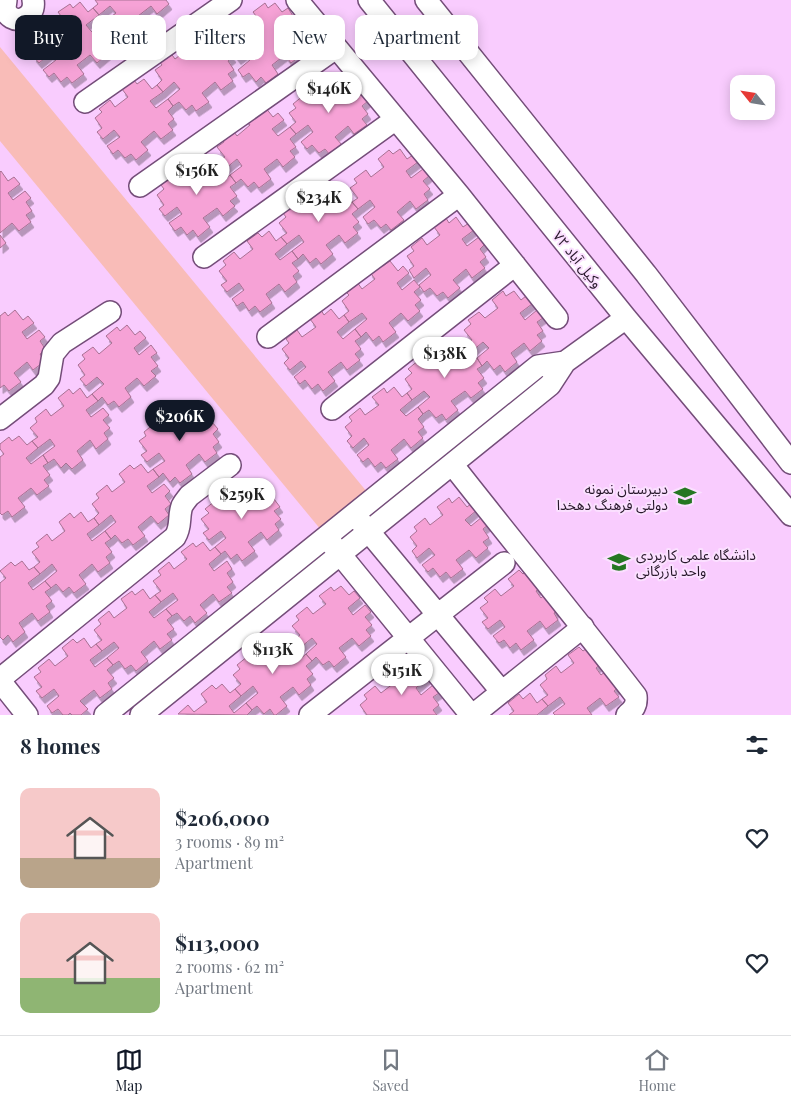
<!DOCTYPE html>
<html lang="en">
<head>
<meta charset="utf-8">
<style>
  body { margin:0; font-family:"Playfair Display","Noto Sans Arabic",serif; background:#f6f6f7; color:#1f2937; height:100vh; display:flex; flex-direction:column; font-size:19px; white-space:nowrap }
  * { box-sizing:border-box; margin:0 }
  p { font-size:16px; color:#747a83 }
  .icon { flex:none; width:28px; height:28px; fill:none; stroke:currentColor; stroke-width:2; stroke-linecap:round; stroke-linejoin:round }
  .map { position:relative; height:715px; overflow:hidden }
  .sheet { display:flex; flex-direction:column; background:#fff; flex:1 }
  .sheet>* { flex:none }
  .top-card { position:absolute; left:15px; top:15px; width:500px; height:45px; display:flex; gap:10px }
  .needle { width:32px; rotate:300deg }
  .fabs { position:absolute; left:730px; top:75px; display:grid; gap:10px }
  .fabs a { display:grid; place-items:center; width:45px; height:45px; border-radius:10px; background:#fff; box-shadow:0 2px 12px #0003; font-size:25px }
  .price { position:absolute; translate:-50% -42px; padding:0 11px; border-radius:18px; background:#fff; color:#222; font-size:16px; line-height:32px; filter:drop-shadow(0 1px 2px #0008) }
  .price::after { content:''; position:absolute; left:50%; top:30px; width:15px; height:11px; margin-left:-8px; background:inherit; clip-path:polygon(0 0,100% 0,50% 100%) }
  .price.on { background:#111827; color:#fff }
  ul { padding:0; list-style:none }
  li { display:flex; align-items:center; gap:15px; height:125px; padding:0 20px }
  li span { display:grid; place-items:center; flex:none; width:140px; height:100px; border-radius:10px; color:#555 }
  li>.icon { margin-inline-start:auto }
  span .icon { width:60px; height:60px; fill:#fffc; stroke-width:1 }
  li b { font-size:21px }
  h2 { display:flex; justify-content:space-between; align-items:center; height:60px; padding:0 20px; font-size:21px }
  .tag { padding:0 18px; border-radius:10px; background:#fff; box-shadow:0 2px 12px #0003; font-size:18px; line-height:45px }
  .tag.on { background:#111827; color:#fff }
  .tabs { display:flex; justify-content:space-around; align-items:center; height:70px; border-top:1px solid #e0e1e3; background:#fff; font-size:14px; color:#747a83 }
  .tabs a { display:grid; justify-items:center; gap:2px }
  .tabs .on { color:#111827 }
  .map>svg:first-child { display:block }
</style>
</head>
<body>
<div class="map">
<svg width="791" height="715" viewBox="0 0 791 715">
  <defs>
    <filter id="shadow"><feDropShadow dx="3" dy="5.5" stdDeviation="0" flood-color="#0004"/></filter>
  </defs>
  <rect width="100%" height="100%" fill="#f9ccfe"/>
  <path fill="#f9bcb8" d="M0,47L372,498L326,536L0,141Z"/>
  <path fill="#f6a2d6" stroke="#a87193" filter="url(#shadow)" d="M95,0H166L169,4L157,14L151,6L138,16L145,25L132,35L128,29L122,34L115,25L109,30L104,22L116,13L110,6L99,15L93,8L98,4Z
    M80,2L88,12L93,8L99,15L86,25L92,32L104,22L109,30L104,34L110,43L104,48L109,53L97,63L90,55L77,65L84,74L72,83L67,77L61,82L54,73L49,77L43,70L56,60L50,54L39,63L33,56L38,51L31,42L38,36L35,32L46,23L51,30L64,20L58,12L70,4L73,8Z
    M265,3L268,8L275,3L282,12L288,8L293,16L281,25L286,32L298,22L304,30L299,34L305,43L299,47L304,53L291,63L285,55L272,65L278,74L266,83L261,77L256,82L249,73L243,77L238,70L250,60L245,54L238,59L225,42L233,36L229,32L241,23L246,30L259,20L253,12Z
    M203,30L211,40L216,36L222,43L210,52L215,59L227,50L233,57L228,61L234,70L228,74L233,81L221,90L215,82L202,93L209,102L196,111L192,105L186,110L179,102L173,106L168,99L180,89L174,82L163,92L157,85L162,80L155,70L162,65L159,61L170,52L175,59L188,49L182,40Z
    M338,74L346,84L351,80L356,87L344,96L350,103L362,94L368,101L362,106L368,114L362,119L367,125L354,134L348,126L335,137L342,145L330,155L325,149L319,153L312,145L307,149L301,142L313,132L308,125L296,134L290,127L296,122L289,113L296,108L293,104L304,95L309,102L323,92L316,84L328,75L331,79Z
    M144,79L152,89L157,85L163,92L150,101L156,108L168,99L173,106L168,111L174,119L168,124L173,130L161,139L154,131L141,142L148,150L136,160L131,154L125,158L118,150L113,154L107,146L120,137L114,130L103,139L97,132L102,128L95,118L102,112L99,109L110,100L115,107L128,97L122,89L134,80L137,84Z
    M265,107L273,117L278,113L284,120L272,129L278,136L290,127L296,134L290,139L296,147L290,151L295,157L283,167L277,159L264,169L271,179L259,188L254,182L248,187L241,179L236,183L230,175L242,166L237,159L225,169L219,161L225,157L217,147L224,142L221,137L232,129L237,136L250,125L244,117Z
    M400,149L407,159L413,155L418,162L406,171L411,178L423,169L429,176L423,181L430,189L424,194L428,200L416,209L410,201L397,212L404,220L391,230L386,224L381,228L374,220L368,224L363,217L375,207L370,200L358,209L352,202L358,198L350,188L357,183L354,179L366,170L371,177L384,167L378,159L389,150L393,154Z
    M206,156L214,166L219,161L225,169L213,178L218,185L230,175L236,183L230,187L237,196L230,201L235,206L223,216L217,208L203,218L210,227L198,237L193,230L187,235L181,227L175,231L169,223L182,214L177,207L165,216L159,209L164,205L157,195L164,189L161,185L172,176L178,184L191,173L185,166L196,157L199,161Z
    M1,171L8,181L14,177L20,184L8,193L13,200L25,191L31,198L26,202L32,211L26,215L31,222L19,231L12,223L0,233V172Z
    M328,183L335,193L341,188L346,195L334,205L339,212L352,202L358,209L352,214L359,222L353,227L358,233L345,243L339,235L326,245L333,254L321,264L316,258L310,263L303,254L298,259L292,251L304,242L299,235L287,244L281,237L287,233L279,223L286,217L283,213L294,204L299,211L312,201L306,193L317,184L321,188Z
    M456,217L463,227L469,223L474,230L462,239L467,246L479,237L485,244L480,249L486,257L480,262L485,268L472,278L466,269L453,280L460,288L448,298L443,292L437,296L430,288L424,292L419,285L431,275L426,268L414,278L409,270L414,266L407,256L414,251L411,247L422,238L427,245L440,235L434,227L446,218L449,223Z
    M269,231L276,241L281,237L287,244L275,254L280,260L292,251L298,259L292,263L299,271L293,276L297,282L285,292L279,284L266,294L272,303L260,312L255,306L249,311L243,302L237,306L232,299L244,290L239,283L227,292L221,285L227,281L219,271L226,265L223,261L234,252L240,259L253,249L247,241L258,233L262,237Z
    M0,235L6,243L0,248Z
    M390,261L398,271L403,266L409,273L397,283L402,290L414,280L420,287L414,292L421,300L415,305L420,311L408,321L401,313L389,323L396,332L383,342L379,336L373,341L366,332L361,337L355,329L367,319L362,313L349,322L344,315L349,311L342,301L349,295L345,291L357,282L362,289L375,279L369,271L380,262L383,266Z
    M503,291L506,296L514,291L521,300L526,296L532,304L520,313L525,320L537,310L543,318L537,322L543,331L537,335L542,341L530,351L524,343L511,353L517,362L505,372L500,365L494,370L487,361L482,366L477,358L489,348L483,342L472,351L466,344L472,340L464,330L471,324L468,320L479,312L485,318L498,308L492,300Z
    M331,309L339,319L344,315L349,322L337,332L343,339L355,329L361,337L355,341L361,349L355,354L360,360L347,370L341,362L328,372L335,381L323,391L318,384L312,389L305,380L300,384L294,377L306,367L301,361L290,370L284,363L289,358L282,349L289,343L286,339L297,330L302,337L316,327L310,319L321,310L324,315Z
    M15,310L23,320L28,316L34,323L22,332L27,339L39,330L45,337L40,341L46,350L40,354L45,361L33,370L27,362L14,373L21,382L9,391L4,385L0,388V316L5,312L8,316Z
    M127,325L135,335L140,331L146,338L134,348L139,355L151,345L157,353L151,357L158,366L151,371L156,376L144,386L137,378L125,388L131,397L119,407L114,401L108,405L102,397L98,401L92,394L104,384L97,377L86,386L80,379L85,375L78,365L85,359L82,355L93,347L99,354L112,343L106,336L117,327L120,331Z
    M453,339L461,348L466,344L472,351L460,360L465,367L477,358L482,366L477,369L484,378L478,383L483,389L471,398L465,391L451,401L458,410L446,420L442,414L436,418L429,410L423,414L418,407L430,397L424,391L412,400L407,393L412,389L405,379L412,373L408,369L419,360L425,367L438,357L432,349L443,340L446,344Z
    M394,387L402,397L407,393L412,400L400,410L406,416L418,407L423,414L418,419L424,427L418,432L423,438L411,448L404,439L391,450L398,459L386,468L381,462L375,467L368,458L363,462L357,455L369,445L364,438L353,448L347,441L352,436L345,427L352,421L349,417L360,408L365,415L379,405L372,397L384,388L387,393Z
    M80,388L87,398L92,394L98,401L86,410L91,417L103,408L109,415L103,420L110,428L104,433L108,439L96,449L90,440L77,451L83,460L72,469L66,463L61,468L54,459L48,463L43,455L55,446L50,439L38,448L32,441L38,437L30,428L37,422L35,418L46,409L51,416L64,406L58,398L69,389L73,394Z
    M189,402L196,412L202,408L207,415L195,425L200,431L212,422L218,429L213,434L219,442L213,447L217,453L205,462L199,454L186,465L192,474L180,483L175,477L170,482L163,473L159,477L153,469L165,461L159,453L147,462L141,455L147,451L139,441L146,436L144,432L155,423L160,430L173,420L167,412L178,403L182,407Z
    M19,436L27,445L32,441L38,448L26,458L31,464L43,455L48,463L43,466L50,475L44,480L49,486L37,495L31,488L18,498L25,507L12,517L8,511L2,515L0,513V457L4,454L0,449V444L9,437L12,441Z
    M141,464L148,473L153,469L159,477L147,486L152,493L164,484L170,491L165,496L171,504L165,509L169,515L158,524L151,516L138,527L145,536L133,545L128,539L122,543L115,535L111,539L105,531L116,522L111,515L99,525L94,518L99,513L92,504L99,498L96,494L107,485L112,492L125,482L119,474L130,465L134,469Z
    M251,479L258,489L263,485L269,492L257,502L262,509L274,499L280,507L274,511L281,519L275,524L279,530L267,540L261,532L248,542L255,551L242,561L237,554L231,559L225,551L221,554L215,547L226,538L221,531L209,540L203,533L209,529L201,519L209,513L205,509L216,500L222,507L235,497L229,490L240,481L244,485Z
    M459,497L467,507L472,503L477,510L465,520L471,526L482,517L488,525L483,529L489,538L483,542L488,548L476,558L469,550L456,560L463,569L451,578L446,572L440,577L433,568L428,572L422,565L435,555L429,548L417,558L412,551L417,546L410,537L417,531L414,527L425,518L430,525L443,515L437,507L449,498L452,503Z
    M81,512L88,522L94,518L99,525L87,534L92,541L105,531L111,539L105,543L112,552L106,557L110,563L98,572L92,564L79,575L86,584L74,593L69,587L63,592L56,584L51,588L45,581L57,571L52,564L40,574L34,567L40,562L32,552L39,547L36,543L47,534L52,541L65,531L59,522L70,513L74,518Z
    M203,542L210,551L215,547L221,554L209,564L214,571L227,561L232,569L227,573L233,582L227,587L232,593L219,602L213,594L200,605L207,613L195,623L190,616L184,621L177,613L172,616L166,609L178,600L173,593L161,602L155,595L161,591L153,581L161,575L158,571L169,562L174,569L187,559L181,552L193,543L196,547Z
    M22,561L29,570L34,567L40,574L28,583L33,590L45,581L51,588L45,592L52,601L46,606L50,612L38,621L32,613L19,623L25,632L13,642L8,635L3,640L0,637V583L6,578L0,571L11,562L15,566Z
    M529,569L546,583L536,591L541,598L551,589L560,609L554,613L558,620L546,629L540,621L527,631L534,640L521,650L516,643L510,648L504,640L499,643L493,636L505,627L500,620L488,629L482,622L488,618L480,608L488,602L484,598L495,589L501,596L514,586L508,579L519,570L523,574Z
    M341,586L349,595L354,591L360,598L348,608L353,615L365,605L371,612L365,617L372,625L366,630L371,636L359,646L352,638L339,648L346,657L334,667L329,661L323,665L316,657L312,661L306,654L317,644L312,638L301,647L295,640L300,635L292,626L299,620L296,616L307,607L313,614L326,604L319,596L331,587L334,591Z
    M143,589L150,599L155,595L161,602L149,612L154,618L166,609L172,616L167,620L174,629L167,634L172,640L160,649L154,641L141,652L148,661L136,671L131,665L125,669L119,661L113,665L107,658L119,648L114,642L102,651L96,644L102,640L94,630L101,624L98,620L109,611L114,618L127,608L121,599L132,591L135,595Z
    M282,635L289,644L295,640L301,647L288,657L294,664L306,654L312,661L306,666L313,674L307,679L311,685L299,695L293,687L280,697L287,706L276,715H274L270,709L264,714L257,706L252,710L246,703L258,693L253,686L241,696L235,689L241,684L233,675L240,669L237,665L248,656L254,663L266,652L260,645L271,636L275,640Z
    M84,638L91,648L96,644L102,651L90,660L95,667L107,658L113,665L107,670L114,678L108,683L112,689L100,698L94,690L80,701L88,709L81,715H72L70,713L68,715H63L58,709L52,713L47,706L59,696L54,689L42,698L36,691L42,687L34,677L41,672L38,668L49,659L55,666L68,656L62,648L73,639L77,643Z
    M590,646L606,660L596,668L601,675L612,666L620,686L614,691L619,697L606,706L600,698L587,708L592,715H555L553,713L565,704L560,697L548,706L542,699L548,695L540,685L547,679L545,675L556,666L561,673L574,663L568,655L579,647L583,651Z
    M409,665L417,675L422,671L428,678L416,688L421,695L433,685L439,693L433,697L439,705L433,710L437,715H367L360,705L367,699L364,695L375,686L381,693L394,683L388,675L399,666L402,671Z
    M222,684L230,693L235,689L241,696L229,706L234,713L246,703L252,710L247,715L178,714L188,705L194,712L207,702L201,694L212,685L216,689Z
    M530,693L537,703L542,699L548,706L537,715H509L514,711L508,703L519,694L523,699Z"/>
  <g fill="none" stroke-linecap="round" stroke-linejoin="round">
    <g stroke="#744d79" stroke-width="24">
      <path id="street" d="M6,0C6,1 5,7 5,8C9,27 37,21 33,0
        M297,0L459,195L557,318
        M369,0L626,318L791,515
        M426,0L646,274L791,463
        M85,102L231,0
        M140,186L336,48
        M204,257L396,119
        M268,337L459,195
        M332,409L515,265
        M0,419L44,385L49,378L53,354L62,343L110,312
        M452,464C513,542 576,618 636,696C637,705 634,709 627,715
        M360,521L502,692
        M331,543L471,715
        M0,679L175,537C182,526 178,517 182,506C184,502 187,499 189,496L230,465
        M0,681L27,715
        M105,715L538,366L565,362
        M141,715L550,385L565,362L626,318
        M310,715L504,563
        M473,715L583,627"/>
    </g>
    <use href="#street" stroke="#fff" stroke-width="21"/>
  </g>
  <defs>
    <g id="school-bare" transform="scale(1.725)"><path d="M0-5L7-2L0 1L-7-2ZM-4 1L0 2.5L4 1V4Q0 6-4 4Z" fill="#247721" stroke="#fbe0ff" stroke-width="2.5" paint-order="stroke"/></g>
    <g id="university-bare" transform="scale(1.725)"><path d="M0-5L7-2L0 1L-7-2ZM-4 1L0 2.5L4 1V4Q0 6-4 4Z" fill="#247721" stroke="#fbe0ff" stroke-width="2.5" paint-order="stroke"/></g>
  </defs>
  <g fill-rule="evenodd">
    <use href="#school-bare" x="685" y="496"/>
    <use href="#university-bare" x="619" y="562"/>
  </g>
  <g text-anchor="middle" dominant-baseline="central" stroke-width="4" stroke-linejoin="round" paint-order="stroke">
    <g font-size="14" fill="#27172a" stroke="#fbe0ff">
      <text transform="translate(578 259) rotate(51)">۷۲ وکیل آباد</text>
    </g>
    <g font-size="14" fill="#27172a" stroke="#fbe0ff" text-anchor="end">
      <text x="668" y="488">دبیرستان نمونه<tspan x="668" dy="16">دولتی فرهنگ دهخدا</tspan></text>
      <text x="636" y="554" text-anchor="start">دانشگاه علمی کاربردی<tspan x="636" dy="16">واحد بازرگانی</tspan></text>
    </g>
  </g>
</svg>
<div class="fabs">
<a><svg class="needle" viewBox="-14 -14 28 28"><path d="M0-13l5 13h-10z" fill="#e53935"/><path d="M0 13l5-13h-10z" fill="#747a83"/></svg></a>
</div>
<b class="price" style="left:329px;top:114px">$146K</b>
<b class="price" style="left:197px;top:196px">$156K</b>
<b class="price" style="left:319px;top:223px">$234K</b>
<b class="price" style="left:445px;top:379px">$138K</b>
<b class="price on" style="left:180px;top:442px">$206K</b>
<b class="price" style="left:242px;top:520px">$259K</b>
<b class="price" style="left:273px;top:675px">$113K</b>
<b class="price" style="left:402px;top:696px">$151K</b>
<div class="top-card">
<a class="tag on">Buy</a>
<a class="tag">Rent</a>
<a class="tag">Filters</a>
<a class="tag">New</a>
<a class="tag">Apartment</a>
</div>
</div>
<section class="sheet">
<h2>8 homes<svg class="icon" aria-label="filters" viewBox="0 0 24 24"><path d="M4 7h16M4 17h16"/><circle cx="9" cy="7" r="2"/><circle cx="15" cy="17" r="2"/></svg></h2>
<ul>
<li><span style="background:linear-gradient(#f6c9c9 70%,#b9a48a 0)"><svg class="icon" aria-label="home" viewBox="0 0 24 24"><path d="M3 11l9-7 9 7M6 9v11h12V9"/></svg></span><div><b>$206,000</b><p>3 rooms · 89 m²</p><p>Apartment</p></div><svg class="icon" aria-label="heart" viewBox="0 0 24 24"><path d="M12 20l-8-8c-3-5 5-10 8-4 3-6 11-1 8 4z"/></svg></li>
<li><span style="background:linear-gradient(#f6c9c9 65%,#8fb573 0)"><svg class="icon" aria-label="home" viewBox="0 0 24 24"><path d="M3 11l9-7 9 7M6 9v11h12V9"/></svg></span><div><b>$113,000</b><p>2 rooms · 62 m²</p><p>Apartment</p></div><svg class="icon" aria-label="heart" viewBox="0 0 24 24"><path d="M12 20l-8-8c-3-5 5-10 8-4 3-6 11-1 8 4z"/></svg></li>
</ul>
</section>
<nav class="tabs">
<a class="on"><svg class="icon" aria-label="map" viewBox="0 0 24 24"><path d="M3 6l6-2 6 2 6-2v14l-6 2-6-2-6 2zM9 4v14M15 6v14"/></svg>Map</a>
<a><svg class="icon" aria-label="saved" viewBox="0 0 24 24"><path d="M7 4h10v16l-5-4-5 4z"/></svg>Saved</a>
<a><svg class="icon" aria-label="home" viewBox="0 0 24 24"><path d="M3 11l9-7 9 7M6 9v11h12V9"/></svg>Home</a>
</nav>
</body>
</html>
